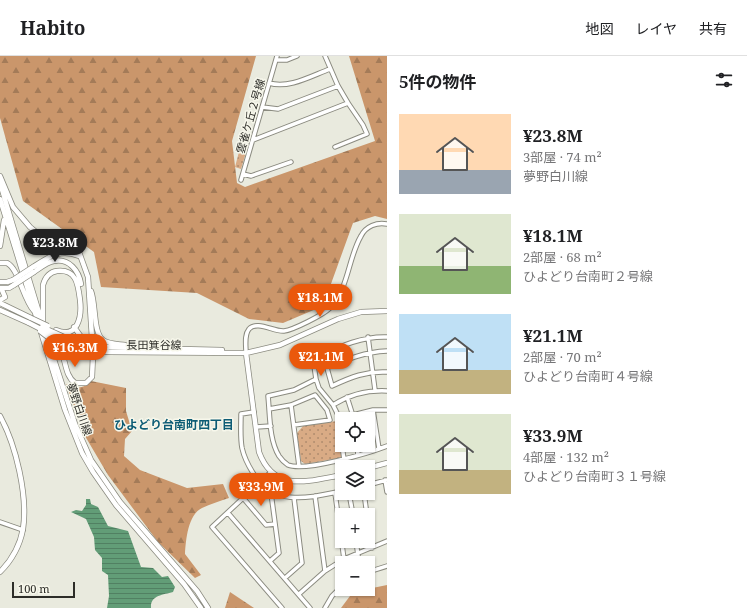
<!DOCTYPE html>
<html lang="ja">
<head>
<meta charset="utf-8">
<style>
  body { margin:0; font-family:"Noto Serif","Noto Sans JP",serif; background:#f6f6f6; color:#202124; height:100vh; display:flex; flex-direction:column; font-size:15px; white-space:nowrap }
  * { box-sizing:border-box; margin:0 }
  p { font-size:13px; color:#757577 }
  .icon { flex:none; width:22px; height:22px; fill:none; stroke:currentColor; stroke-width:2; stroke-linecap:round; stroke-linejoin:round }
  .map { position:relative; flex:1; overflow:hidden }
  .side { display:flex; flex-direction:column; background:#fff; width:360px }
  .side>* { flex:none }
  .buttons { position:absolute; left:335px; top:356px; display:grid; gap:8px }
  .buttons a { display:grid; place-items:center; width:40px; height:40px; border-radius:0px; background:#fff; box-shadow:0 1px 3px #0004; font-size:20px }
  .scale { position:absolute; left:12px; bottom:10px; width:63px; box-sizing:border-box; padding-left:4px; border:2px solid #2d2d28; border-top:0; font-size:11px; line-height:14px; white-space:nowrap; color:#2d2d28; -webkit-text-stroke:3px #f7f7eb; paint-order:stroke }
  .price { position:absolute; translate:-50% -34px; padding:0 9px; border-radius:14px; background:#ea580c; color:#fff; font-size:13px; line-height:26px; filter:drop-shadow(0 1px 2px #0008) }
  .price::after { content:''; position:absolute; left:50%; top:24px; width:12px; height:9px; margin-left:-6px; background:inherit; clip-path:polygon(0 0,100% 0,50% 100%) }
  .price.current { background:#222; color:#fff }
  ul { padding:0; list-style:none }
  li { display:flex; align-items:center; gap:12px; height:100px; padding:0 12px }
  li span { display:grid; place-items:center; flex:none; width:112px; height:80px; border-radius:0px; color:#555 }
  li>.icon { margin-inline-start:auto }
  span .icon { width:48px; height:48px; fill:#fffc; stroke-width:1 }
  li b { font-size:17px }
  h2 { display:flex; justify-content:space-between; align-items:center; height:48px; padding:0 12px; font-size:17px }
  header { display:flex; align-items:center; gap:24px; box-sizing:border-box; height:56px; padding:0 20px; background:#fff; border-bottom:1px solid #e0e0e0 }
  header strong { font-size:19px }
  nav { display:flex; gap:22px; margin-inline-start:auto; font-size:14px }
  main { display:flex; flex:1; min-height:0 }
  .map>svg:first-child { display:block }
</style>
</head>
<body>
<header>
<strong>Habito</strong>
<nav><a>地図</a><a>レイヤ</a><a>共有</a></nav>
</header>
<main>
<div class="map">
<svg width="387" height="552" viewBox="0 0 387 552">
  <defs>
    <pattern id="forest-firs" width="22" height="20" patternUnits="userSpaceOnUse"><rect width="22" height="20" fill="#ca966b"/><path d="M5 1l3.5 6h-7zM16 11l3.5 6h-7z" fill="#a47b58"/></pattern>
    <pattern id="park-dots" width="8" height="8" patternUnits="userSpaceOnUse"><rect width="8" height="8" fill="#d9ab85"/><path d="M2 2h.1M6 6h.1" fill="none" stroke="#b08c6d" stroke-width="1.8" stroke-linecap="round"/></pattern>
    <pattern id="water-rules" width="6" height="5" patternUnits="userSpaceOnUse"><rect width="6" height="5" fill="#629d77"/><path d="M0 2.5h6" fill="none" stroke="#518062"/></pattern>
  </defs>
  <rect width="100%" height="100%" fill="#e9eade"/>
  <path fill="url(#forest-firs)" d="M0,0H256L232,85L237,127L245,131L375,85L349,0H387V163L375,160L353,167L323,250L283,267L249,263L197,237L101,231L94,196L23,145L0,62Z
    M91,325L126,332V355L132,375L125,383L124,400L140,414L187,432L223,428L229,442C220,445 210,448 202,452C188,459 186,483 185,498L201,519L195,522L158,486L108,419L85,380L66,328C77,332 82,334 91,325Z
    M387,529V552H341L353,536Z
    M230,536L254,552H225Z"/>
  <path fill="url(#park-dots)" d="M240,92L247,93L241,113L235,111Z
    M337,365L342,400L340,402L305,408L301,405L297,377L303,370Z"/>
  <path fill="url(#water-rules)" d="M86,443H90L91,448L98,451L108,470L128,475L141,511L153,512L162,521L168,520L175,531L173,536C163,539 150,539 151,552H107L109,540L108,519L102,515V502L95,494L94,481L86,463L71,456L76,454L82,455L86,449Z"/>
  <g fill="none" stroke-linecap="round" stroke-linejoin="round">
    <g stroke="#8b8b80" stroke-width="5.5">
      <path id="minor" d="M276,4H287L297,0
        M269,27C289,33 311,20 330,13
        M262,51L278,53L338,30
        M253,84L348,47L338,30L325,0
        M335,91L367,78L363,69L348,47
        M243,118L251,120L291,106
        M241,124L277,0
        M368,281L375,334
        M387,295C364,296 348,303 327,312L332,330C351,321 366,315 387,316
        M246,297C246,289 244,279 249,273C257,264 274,276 284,275C293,274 323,259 330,252C349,232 348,202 361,180C366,170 377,166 387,168
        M316,323L294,334L268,340C270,359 269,384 279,400C281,403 285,407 288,409C305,416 369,397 387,390
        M347,341L354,363
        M291,349L299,410
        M333,349C349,339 368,334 387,335
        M269,353L291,349L315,339L327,354L330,364L294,369
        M373,354L379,393
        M254,356L241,358C241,369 240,381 242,392C244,401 248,409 253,417C274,451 308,442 342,435
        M353,359L373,354H387
        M256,371L271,370
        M342,386L339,361L333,349L319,332L316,323L313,303C337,292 360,280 387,281
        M342,389L345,411
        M357,389L358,399
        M271,416L212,471L282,552
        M385,424L387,436
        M368,429L387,424
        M335,437L344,503
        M349,437L353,459
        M364,437L367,459
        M315,440L325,515
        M244,443L266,469L275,468
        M228,457L310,552
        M0,466L23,474
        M368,466L372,492
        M356,485L359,507
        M270,505L279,497L271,437
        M368,516L387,510
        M285,522L302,507L294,442
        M299,538L325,515L344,503L387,485
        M325,552L332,540L342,530"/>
    </g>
    <g stroke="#8b8b80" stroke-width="6">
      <path id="tertiary" d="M0,120L13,151L30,171L42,181L74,190L79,196L88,221L92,282
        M0,127L43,270
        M0,143L65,354L82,397L93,416L116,449L184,528L201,552
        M0,190L4,164
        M0,207H7C19,213 23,243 34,255
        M33,211C49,201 60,192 79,200
        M34,216C40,212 47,206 54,205C69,202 79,215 81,228
        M0,226H7L13,224
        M0,232H9L14,229
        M91,235C96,247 93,277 103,284C108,288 118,288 125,289
        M0,244L5,241L1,232
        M0,247L31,262
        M0,254L29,267
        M43,266V229C45,222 49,216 57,215C77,213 78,229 80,244C82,260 78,284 56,274
        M74,271L87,289
        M46,279L75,368L91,404L120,446L197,535L208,552
        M73,285L97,291L222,294
        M57,288C67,300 63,318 75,327H86L92,321L93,300
        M72,289L84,294L109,296L246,297L280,289L338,263L361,256L387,255
        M246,297L259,396C274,437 308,425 342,419
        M0,360C16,389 28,440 23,473C20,489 11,505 0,516
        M368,412L387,407"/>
    </g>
    <use href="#minor" stroke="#fff" stroke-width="3.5"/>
    <use href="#tertiary" stroke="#fff" stroke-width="4.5"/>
    <g stroke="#8b8b80" stroke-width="6" stroke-linecap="butt">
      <path id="tertiary-bridge" d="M13,224L33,211
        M14,229L34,216
        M31,262L48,270
        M29,267L72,289
        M42,271L73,285
        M40,275L57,288"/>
    </g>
    <use href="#tertiary-bridge" stroke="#fff" stroke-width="4.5"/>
  </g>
  <g text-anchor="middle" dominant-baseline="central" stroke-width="3" stroke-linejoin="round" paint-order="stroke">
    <g font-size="11" fill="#2d2d28" stroke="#f7f7eb">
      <text transform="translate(250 60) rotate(-74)">雲雀ケ丘２号線</text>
      <text x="154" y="288">長田箕谷線</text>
      <text transform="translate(80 353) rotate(71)">夢野白川線</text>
    </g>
    <g font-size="12" font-weight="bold" fill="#0d5c75" stroke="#f7f7eb">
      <text x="174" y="368">ひよどり台南町四丁目</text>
    </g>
  </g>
</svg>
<div class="buttons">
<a><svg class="icon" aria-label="locate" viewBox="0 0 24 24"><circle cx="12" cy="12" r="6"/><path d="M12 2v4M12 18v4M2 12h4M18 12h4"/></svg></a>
<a><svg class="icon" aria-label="layers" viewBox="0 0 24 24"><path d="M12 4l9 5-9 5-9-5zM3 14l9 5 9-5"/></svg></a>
<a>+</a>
<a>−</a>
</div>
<div class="scale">100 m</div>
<b class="price current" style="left:55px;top:207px">¥23.8M</b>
<b class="price" style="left:320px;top:262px">¥18.1M</b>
<b class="price" style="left:75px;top:312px">¥16.3M</b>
<b class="price" style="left:321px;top:321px">¥21.1M</b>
<b class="price" style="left:261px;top:451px">¥33.9M</b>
</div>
<section class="side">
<h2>5件の物件<svg class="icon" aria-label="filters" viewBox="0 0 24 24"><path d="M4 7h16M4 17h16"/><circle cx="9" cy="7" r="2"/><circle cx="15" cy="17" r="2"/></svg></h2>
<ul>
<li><span style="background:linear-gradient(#ffd9b3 70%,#9aa5b1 0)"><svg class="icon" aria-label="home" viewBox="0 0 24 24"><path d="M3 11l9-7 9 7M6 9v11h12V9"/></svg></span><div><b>¥23.8M</b><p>3部屋 · 74 m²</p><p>夢野白川線</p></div></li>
<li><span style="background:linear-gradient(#dfe7d0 65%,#8fb573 0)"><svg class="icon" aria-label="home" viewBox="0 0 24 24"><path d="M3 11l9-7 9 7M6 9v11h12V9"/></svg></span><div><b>¥18.1M</b><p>2部屋 · 68 m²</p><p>ひよどり台南町２号線</p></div></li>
<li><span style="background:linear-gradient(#bfe0f5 70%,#c2b280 0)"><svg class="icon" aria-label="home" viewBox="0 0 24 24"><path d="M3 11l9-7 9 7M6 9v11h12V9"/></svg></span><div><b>¥21.1M</b><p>2部屋 · 70 m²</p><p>ひよどり台南町４号線</p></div></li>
<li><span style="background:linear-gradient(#dfe7d0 70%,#c2b280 0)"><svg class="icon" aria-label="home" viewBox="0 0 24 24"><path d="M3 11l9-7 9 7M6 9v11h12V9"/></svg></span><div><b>¥33.9M</b><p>4部屋 · 132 m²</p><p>ひよどり台南町３１号線</p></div></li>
</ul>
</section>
</main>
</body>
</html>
